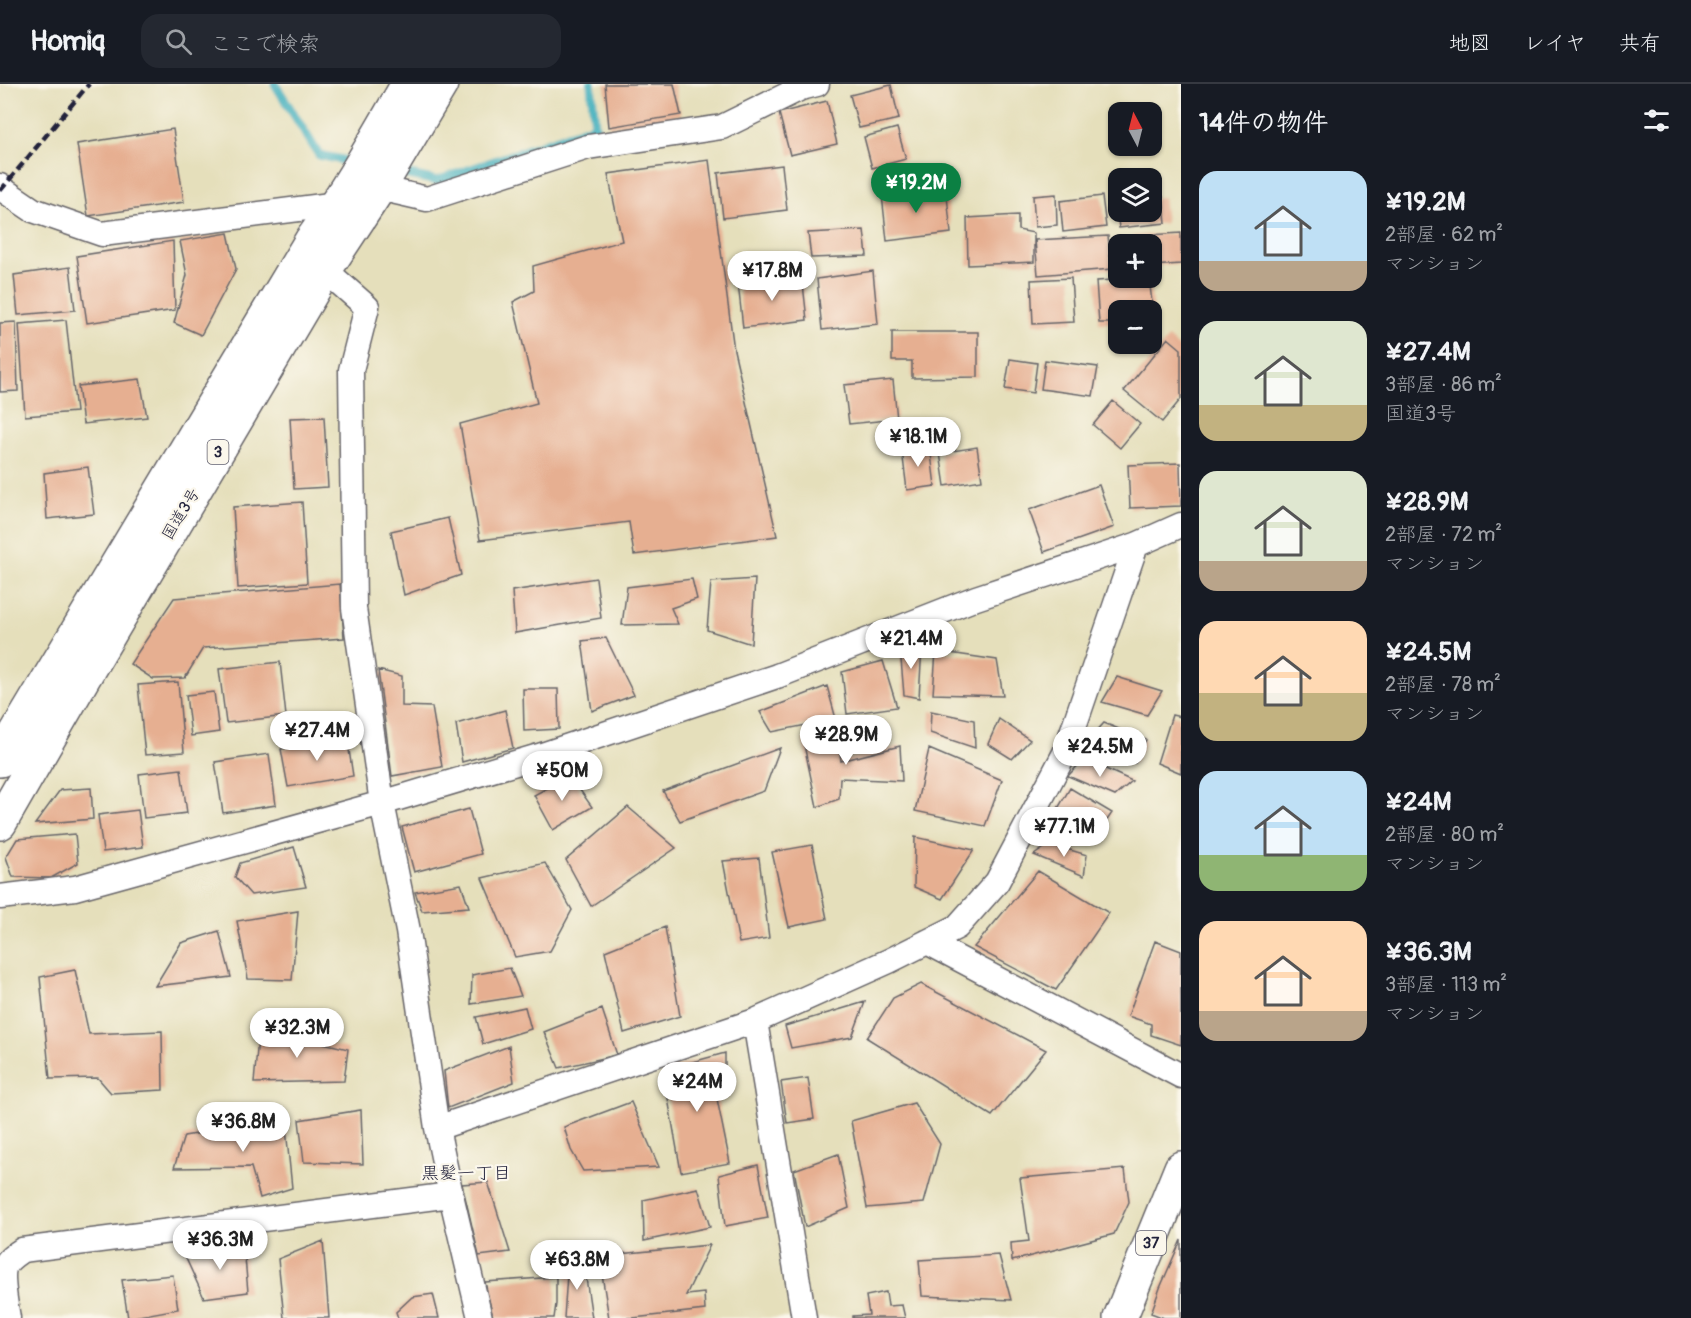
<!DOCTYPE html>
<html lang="ja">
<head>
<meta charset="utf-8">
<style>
  body { margin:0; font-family:Pangolin,"Klee One",sans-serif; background:#242831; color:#f1f3f6; height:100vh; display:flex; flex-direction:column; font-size:22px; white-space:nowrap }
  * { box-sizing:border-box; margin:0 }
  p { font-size:20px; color:#9ea1a6 }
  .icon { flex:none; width:33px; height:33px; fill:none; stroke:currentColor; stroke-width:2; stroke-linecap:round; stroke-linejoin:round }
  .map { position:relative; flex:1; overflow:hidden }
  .side { display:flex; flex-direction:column; background:#171b24; width:510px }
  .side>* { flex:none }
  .needle { width:39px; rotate:353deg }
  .fabs { position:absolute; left:1108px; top:18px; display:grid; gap:12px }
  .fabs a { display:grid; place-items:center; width:54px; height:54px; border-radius:12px; background:#171b24; box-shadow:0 2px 4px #0004; font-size:30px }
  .price { position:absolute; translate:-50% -51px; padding:0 14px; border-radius:21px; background:#fff; color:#222; font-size:20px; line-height:39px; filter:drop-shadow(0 2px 3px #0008) }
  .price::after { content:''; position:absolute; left:50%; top:36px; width:18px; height:14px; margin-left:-9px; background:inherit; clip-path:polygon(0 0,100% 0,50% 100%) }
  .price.active { background:#0b8043; color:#fff }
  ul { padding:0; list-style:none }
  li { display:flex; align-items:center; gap:18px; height:150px; padding:0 18px }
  li span { display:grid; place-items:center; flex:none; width:168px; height:120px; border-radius:18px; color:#555 }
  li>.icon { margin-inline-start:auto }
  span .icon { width:72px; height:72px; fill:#fffc; stroke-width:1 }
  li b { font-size:26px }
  h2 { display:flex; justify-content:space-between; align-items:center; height:72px; padding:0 18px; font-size:26px }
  header { display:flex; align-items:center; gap:36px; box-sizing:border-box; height:84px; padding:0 30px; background:#171b24; border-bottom:2px solid #363941 }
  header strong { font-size:28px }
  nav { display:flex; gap:33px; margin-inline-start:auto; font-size:21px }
  .search { width:420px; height:54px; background:#242831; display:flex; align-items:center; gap:15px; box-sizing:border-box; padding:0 21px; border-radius:18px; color:#9ea1a6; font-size:22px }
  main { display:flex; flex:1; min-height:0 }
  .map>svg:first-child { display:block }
</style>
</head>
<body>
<header>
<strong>Homiq</strong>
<div class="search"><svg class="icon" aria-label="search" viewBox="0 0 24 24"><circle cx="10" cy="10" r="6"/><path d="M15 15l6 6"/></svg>ここで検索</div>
<nav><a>地図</a><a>レイヤ</a><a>共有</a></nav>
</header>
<main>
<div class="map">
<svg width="1181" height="1234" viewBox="0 0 1181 1234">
  <rect width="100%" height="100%" fill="#fbf7ec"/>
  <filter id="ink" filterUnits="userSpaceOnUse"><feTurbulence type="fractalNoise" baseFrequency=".0167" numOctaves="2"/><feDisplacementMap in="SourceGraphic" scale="12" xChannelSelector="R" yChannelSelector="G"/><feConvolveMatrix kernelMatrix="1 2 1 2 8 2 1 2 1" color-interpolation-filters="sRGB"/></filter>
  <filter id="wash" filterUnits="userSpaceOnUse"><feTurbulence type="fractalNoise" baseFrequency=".008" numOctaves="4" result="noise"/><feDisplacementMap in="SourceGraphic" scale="24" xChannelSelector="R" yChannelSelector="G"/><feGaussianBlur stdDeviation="1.35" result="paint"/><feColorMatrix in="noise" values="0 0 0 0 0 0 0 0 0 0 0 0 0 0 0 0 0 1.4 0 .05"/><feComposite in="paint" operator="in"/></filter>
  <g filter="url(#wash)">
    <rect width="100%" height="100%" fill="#e5dfbb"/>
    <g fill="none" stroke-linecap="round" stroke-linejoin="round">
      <path stroke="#3faebc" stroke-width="9" d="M275,0L319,71L356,79
        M396,88L437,97L595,42L591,0"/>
    </g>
    <g id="blocks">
      <path fill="#e6af91" d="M605,0H674L681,31L609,43Z
        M891,1L899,35L859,44L850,11Z
        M827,17L837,60L790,71L779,29Z
        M897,44L906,75L872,84L864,53Z
        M173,45L184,118L88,132L77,60Z
        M709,76L734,266L777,452L634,471L629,438L480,456L460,340L537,319L513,218L534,207L533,182L622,157L608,90Z
        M782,81L787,126L723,134L718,89Z
        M946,103L951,149L887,157L882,111Z
        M1056,110L1057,141L1035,143L1033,112Z
        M1102,112L1106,143L1063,148L1060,117Z
        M1163,113L1166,139L1119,144L1117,128H1152V114Z
        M1018,131V146L1034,149V178L968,181L967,134Z
        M864,146L867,172L811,174L808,149Z
        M228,149L236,185L201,251L174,239L187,191L180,157Z
        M1181,149V180L1152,182V160H1133V152Z
        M1108,152L1112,185L1038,191L1035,156Z
        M173,157L175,226L87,239L77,172Z
        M70,183L75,226L18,231L14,191Z
        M873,187L878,240L822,246L817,195Z
        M802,191L807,236L743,244L738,199Z
        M1071,194L1074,238L1033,240L1031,196Z
        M1149,194L1153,226H1119V239H1099L1096,197Z
        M66,236L76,328L25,332L19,240Z
        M16,238L18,307L0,308V239Z
        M892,248H978V293L912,294V277H892Z
        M1168,254L1181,265V315L1162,338L1124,307Z
        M1010,275L1037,279L1033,309L1005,305Z
        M1045,276L1098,283L1093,312L1041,305Z
        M140,295L147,333L83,340L78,302Z
        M893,296L897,335L849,340L844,301Z
        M1113,317L1140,340L1120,364L1093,341Z
        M324,333L328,403L294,405L290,334Z
        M930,362L935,402L907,406L902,366Z
        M977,363L982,396L945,402L940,369Z
        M1180,379L1181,422L1130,424L1128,381Z
        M88,383L94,430L47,435L44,389Z
        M1099,401L1114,443L1044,468L1029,426Z
        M302,418L307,499L238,504L233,423Z
        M448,434L461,491L404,511L391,447Z
        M596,494L601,534L515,549L512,507Z
        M692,495L697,515L671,524L678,540L622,541L627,503Z
        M755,495L751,560L707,546L711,498Z
        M340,500L344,554L203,564L185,594L153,595L130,580L174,514Z
        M606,554L634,611L592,627L582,557Z
        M922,562L919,614L904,611L900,564Z
        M936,567L997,576L1003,612L933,610Z
        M883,577L897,623L847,630L842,588Z
        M280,578L286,632L226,639L219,585Z
        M378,586L402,592V622L432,623L442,683L392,692Z
        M1117,593L1162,607L1147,631L1102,618Z
        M178,598L184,668L145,671L138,601Z
        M827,602L836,635L772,648L760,628Z
        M523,605H558L559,645L524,647Z
        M214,608L219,648L191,652L186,611Z
        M505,626L513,664L462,678L456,640Z
        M931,627L974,636L975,664L930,649Z
        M1172,631L1181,633V689L1157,679Z
        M999,635L1030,656L1012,675L988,660Z
        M1104,639L1146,656L1135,679L1085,660Z
        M852,643L839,661L841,677L900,662L902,697L840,694L839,715L817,723L803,656Z
        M347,653L353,692L288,703L281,665Z
        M780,664L764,707L680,737L663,707Z
        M929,665L1002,696L985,742L915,727Z
        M269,670L276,721L223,729L215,678Z
        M1084,675L1132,697L1115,712L1068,692Z
        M181,685L187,729L144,734L139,690Z
        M570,692L592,723L553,746L534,711Z
        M91,704L93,735L35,740L60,706Z
        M1070,704L1112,729L1103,742L1057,726Z
        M628,723L676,764L591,822L566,776Z
        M469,725L481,770L414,788L402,743Z
        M138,726L143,763L103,768L98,731Z
        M75,750L78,779L51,794L13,793L6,773L17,755Z
        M915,753L974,766L942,815L914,803Z
        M1050,760L1087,771L1084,792L1034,771Z
        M812,761L827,835L789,843L772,768Z
        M294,763L306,803L251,811L235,793L240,779Z
        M759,774L769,854L739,859L723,777Z
        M545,779L572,826L550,867L515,873L482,794Z
        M1038,787L1109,829L1056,906L974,863Z
        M461,800L469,823L422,827L415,808Z
        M298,827L292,896L248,895L237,837Z
        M665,843L680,932L624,949L605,867Z
        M219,847L231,893L155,902L181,859Z
        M1155,857L1181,867V961L1151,951V940L1128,932Z
        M510,884L521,912L471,920L472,891Z
        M75,886L89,950L162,947L163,1006L111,1009L98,994L50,995L40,893Z
        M921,900L1046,966L992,1032L867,954L893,914Z
        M865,918L852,953L791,964L785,942Z
        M525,923L531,945L483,960L476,933Z
        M602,925L617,971L559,984L544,948Z
        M259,943L348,965L344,997L254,999Z
        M509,962L514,998L448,1024L444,987Z
        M725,969V988L714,1000L730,1079L681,1088L663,986Z
        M808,994L814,1035L787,1039L781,998Z
        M631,1018L659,1083L583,1087L571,1066L564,1043Z
        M914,1019L940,1060L924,1119L867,1124L851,1037Z
        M361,1026L363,1080L304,1078L299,1036Z
        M285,1035L292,1104L260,1114L251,1083L174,1084L184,1052Z
        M838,1070L849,1124L805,1143L794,1086Z
        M758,1081L768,1134L725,1142L719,1091Z
        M1125,1085L1129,1118L1114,1150L1012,1177L1011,1159L1029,1157L1020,1094Z
        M488,1098L510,1168L479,1172L462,1100Z
        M698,1104L710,1143L644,1157L643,1116Z
        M1181,1156V1234H1164L1151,1229L1160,1204Z
        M323,1157L329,1234H284L278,1175Z
        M710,1161L686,1211L704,1209L705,1226L633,1234H609L599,1172Z
        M244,1162L248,1208L204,1214L184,1170Z
        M999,1171L1011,1216L922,1212L919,1176Z
        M583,1174L592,1234H564L568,1176Z
        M173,1191L178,1225L128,1234L122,1196Z
        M556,1193V1220L554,1234H493L485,1198Z
        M886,1208L888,1222L902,1221L905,1234H853V1232L869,1231L866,1212Z
        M433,1210L439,1234H398L396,1228L412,1213Z"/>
    </g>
  </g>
  <g filter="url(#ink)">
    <use href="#blocks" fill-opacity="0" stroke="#666468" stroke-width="1.5"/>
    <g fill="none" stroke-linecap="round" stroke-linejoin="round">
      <g stroke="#666468" stroke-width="27">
        <path id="minor" d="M0,102L2,105L33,126L102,150L338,120
          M379,104L427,115L588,63L722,43L801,4L817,0
          M325,186L367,223L351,286L354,524L382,719L408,847L437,1044L451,1111L480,1234
          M0,813L75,804L382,719L539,672L777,592L976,514L1136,461L1181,441
          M927,858L1181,992
          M755,937L804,1234
          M437,1044L755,937L889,877L957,843L997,798L1065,669L1136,461
          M8,1234C6,1222 1,1195 4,1184C7,1175 15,1171 22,1166L451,1111"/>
      </g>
      <g stroke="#666468" stroke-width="36">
        <path id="primary" d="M1120,1234L1181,1084"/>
      </g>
      <g stroke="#666468" stroke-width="36">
        <path id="trunk" d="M0,676L311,157C347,107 377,54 408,0
          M0,739L84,593L325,186L379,104L441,0"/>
      </g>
      <use href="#minor" stroke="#fff" stroke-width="24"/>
      <use href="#primary" stroke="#fff" stroke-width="33"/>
      <use href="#trunk" stroke="#fff" stroke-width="33"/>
      <path stroke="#22223b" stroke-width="4.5" stroke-dasharray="9 4.5" stroke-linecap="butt" d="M0,107L89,0"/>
    </g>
  </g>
  <g text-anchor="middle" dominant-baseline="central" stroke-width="4.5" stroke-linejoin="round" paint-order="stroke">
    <g fill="#fbf7ec" stroke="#636270" stroke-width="1.5">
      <rect x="207.5" y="356" width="21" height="24" rx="4.5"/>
      <rect x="1136" y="1147" width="30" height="24" rx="4.5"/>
    </g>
    <g font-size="15" font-weight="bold" fill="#22223b">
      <text x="218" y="368">3</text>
      <text x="1151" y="1159">37</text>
    </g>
    <g font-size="16" fill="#22223b" stroke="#fbf7ec">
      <text transform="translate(181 430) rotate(-59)">国道3号</text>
    </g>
    <g font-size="18" fill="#22223b" stroke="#fbf7ec">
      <text x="466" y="1089">黒髪一丁目</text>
    </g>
  </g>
</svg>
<div class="fabs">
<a><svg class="needle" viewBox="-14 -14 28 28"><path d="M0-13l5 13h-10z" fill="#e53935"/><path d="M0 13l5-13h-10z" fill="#9ea1a6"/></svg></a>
<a><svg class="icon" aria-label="layers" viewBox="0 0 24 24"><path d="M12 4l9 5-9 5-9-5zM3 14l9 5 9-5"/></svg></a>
<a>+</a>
<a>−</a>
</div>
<b class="price active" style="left:916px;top:130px">¥19.2M</b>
<b class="price" style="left:772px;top:218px">¥17.8M</b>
<b class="price" style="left:918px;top:384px">¥18.1M</b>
<b class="price" style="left:911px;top:586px">¥21.4M</b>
<b class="price" style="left:317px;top:678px">¥27.4M</b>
<b class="price" style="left:846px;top:682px">¥28.9M</b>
<b class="price" style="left:1100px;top:694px">¥24.5M</b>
<b class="price" style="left:562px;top:718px">¥50M</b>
<b class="price" style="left:1064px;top:774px">¥77.1M</b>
<b class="price" style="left:297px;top:975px">¥32.3M</b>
<b class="price" style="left:697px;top:1029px">¥24M</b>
<b class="price" style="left:243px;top:1069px">¥36.8M</b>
<b class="price" style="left:220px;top:1187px">¥36.3M</b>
<b class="price" style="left:577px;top:1207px">¥63.8M</b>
</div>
<section class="side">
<h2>14件の物件<svg class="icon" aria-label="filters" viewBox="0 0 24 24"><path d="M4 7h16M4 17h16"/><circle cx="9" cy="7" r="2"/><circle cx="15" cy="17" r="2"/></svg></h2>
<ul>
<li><span style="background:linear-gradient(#bfe0f5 75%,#b9a48a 0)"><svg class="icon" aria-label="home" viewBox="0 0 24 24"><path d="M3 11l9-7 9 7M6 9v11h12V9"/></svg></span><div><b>¥19.2M</b><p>2部屋 · 62 m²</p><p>マンション</p></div></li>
<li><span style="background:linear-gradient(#dfe7d0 70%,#c2b280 0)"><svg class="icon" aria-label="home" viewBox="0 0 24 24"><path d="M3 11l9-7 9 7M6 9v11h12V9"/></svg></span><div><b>¥27.4M</b><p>3部屋 · 86 m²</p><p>国道3号</p></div></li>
<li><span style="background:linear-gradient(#dfe7d0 75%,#b9a48a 0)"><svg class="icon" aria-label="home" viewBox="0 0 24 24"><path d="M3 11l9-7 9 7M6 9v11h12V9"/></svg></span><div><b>¥28.9M</b><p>2部屋 · 72 m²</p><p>マンション</p></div></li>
<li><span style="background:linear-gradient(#ffd9b3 60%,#c2b280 0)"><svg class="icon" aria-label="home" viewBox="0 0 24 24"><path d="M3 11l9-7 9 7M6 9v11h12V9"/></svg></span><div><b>¥24.5M</b><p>2部屋 · 78 m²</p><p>マンション</p></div></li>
<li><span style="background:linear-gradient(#bfe0f5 70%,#8fb573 0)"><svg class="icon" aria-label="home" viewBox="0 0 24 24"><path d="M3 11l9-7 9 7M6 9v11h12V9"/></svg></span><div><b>¥24M</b><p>2部屋 · 80 m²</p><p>マンション</p></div></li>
<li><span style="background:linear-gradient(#ffd9b3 75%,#b9a48a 0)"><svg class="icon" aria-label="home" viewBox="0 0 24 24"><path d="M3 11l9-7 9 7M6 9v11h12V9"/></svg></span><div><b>¥36.3M</b><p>3部屋 · 113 m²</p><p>マンション</p></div></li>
</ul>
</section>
</main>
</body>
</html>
